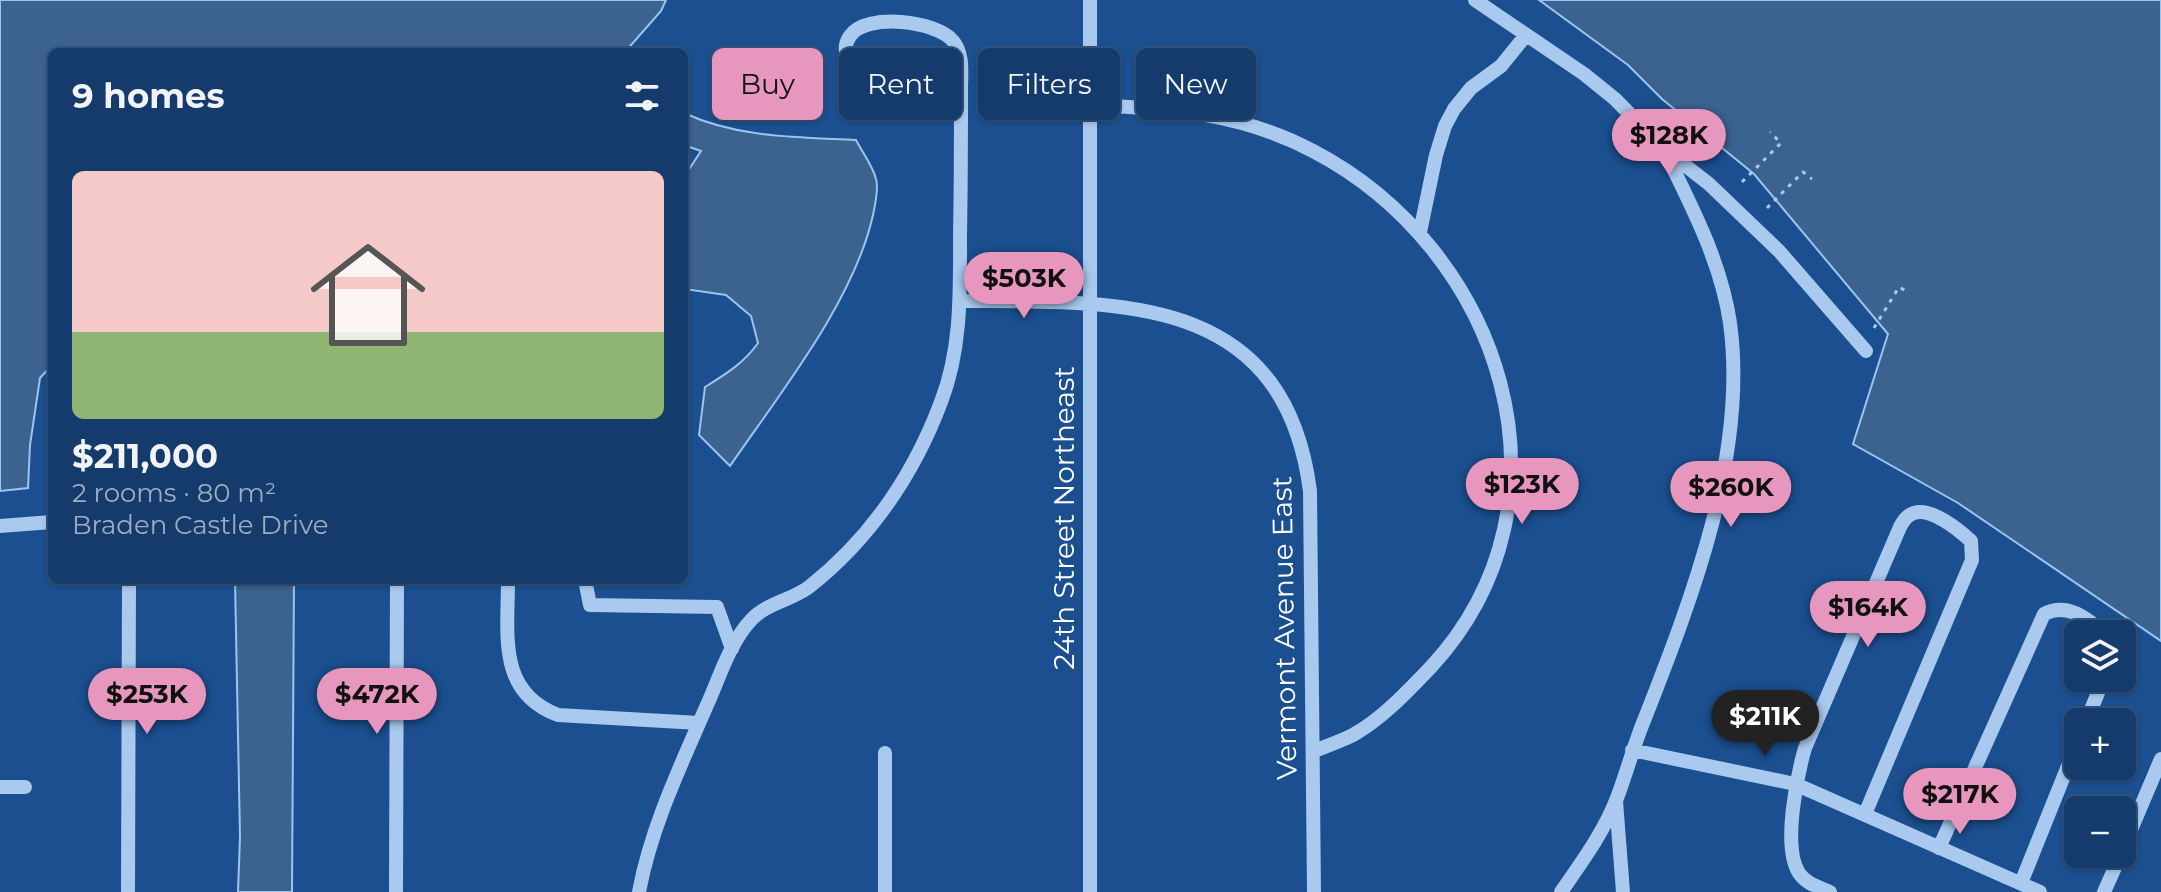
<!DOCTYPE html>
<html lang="en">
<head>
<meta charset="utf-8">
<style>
  body { margin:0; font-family:Montserrat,sans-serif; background:#1d4271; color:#f1f3f6; height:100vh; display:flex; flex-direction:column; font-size:30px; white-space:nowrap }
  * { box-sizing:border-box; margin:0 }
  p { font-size:26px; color:#9dadc1 }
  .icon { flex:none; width:44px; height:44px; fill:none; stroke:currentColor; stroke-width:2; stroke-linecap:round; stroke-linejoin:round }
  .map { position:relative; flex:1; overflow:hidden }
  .details { position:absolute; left:48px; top:48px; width:640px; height:536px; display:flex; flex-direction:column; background:#143b6b; border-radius:12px; box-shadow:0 2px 6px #0004,0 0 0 2px #33557e }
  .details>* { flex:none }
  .guide { position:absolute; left:712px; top:48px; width:760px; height:72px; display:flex; gap:16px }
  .controls { position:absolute; left:2064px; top:620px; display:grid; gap:16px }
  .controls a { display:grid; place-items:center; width:72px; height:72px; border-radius:12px; background:#143b6b; box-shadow:0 2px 6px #0004,0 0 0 2px #33557e; font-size:40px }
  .price { position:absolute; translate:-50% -68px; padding:0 18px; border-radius:28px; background:#e797bd; color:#111; font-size:26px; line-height:52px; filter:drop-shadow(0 2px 4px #0008) }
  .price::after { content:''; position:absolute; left:50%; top:48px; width:24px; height:18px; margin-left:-12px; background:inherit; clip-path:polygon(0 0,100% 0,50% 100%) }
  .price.current { background:#222; color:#fff }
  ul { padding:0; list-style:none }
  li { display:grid; align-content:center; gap:16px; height:424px; padding:0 24px }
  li+li { border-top:2px solid #33557e }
  li span { display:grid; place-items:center; height:248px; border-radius:12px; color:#555 }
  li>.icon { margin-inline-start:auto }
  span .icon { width:144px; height:144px; fill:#fffc; stroke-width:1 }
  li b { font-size:34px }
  h2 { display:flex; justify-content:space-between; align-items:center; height:96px; padding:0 24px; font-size:34px }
  .chip { padding:0 28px; border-radius:12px; background:#143b6b; box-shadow:0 2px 6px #0004,0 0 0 2px #33557e; font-size:28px; line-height:72px }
  .chip.current { background:#e797bd; color:#111 }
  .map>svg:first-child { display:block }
</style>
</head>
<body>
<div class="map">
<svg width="2161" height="892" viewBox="0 0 2161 892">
  <rect width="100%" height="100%" fill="#1b4f8f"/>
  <path fill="#3c6290" stroke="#9cc4f0" stroke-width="2" d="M0,0H666L661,11L625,52H52V365L40,378L30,445L28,488L0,491Z
    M1539,0H2161V641L1958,503L1853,444L1888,334L1754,174L1662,99L1628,65Z
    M684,113C738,138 798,137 856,140C862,152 873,166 876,179C879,189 875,205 873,215C854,301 780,393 730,466L699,435L705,387C726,374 744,363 758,343L751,316L726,295L684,289V177L701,151L684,145Z
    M235,580H294L292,892H238L240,837Z"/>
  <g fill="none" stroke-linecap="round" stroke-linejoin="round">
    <path stroke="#a9c9ee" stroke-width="3" stroke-dasharray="4 6" stroke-linecap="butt" d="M1742,182L1781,143L1770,132
      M1767,208L1803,172L1812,179
      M1874,328L1899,287L1908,292"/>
    <path stroke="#a9c9ee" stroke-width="14" d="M1090,0V892
      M1475,0L1584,74L1615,99L1663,148L1709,184L1779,251L1866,351
      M1090,105C1169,108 1242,113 1313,151C1501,249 1585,500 1431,667C1408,691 1382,719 1353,735C1341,741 1327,746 1314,751
      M1420,232L1436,155L1445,126L1454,109L1471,88L1501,66L1526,35
      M960,301C1117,302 1284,291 1310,491L1314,892
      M0,526L52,522
      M508,580C508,635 497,692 558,715L699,723
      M585,580L590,605L717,607L732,649
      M2086,722L2104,678
      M1632,750L1795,784L2040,892
      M0,787H25
      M1616,801L1623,892
      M1939,848L2044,614C2067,602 2087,618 2105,634
      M2122,851L2161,759
      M2021,883L2078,741
      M128,892L129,580
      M396,892L397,580
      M639,892C651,827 681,765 707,705C720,676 730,642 752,619C767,603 792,600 809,587C870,539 914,474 941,402C962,348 960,291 960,234C961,186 961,137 961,89C961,74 964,54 953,41C937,21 866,12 850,36C822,77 939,89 961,89
      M885,892V753
      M1561,892C1581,863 1604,832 1617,798C1627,772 1634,744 1645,718C1692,598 1748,454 1730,323C1721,261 1690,203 1663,148
      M1830,892C1819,887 1806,884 1799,873C1782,847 1797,776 1805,748L1900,527C1903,521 1907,515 1914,513C1931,507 1959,530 1971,541L1972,560L1865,814
      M2104,892L2121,854"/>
  </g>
  <g text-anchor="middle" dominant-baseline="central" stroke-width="6" stroke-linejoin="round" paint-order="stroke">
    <g font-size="28" fill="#fff" stroke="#1b4f8f">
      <text transform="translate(1064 518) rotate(-90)">24th Street Northeast</text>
      <text transform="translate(1284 628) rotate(-91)">Vermont Avenue East</text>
    </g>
  </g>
</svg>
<div class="controls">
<a><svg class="icon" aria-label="layers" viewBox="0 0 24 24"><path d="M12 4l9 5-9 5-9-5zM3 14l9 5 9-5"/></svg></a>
<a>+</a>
<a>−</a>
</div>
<b class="price" style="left:1669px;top:177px">$128K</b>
<b class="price" style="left:1024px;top:320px">$503K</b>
<b class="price" style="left:1522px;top:526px">$123K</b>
<b class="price" style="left:1731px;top:529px">$260K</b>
<b class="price" style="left:1868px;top:649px">$164K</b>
<b class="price" style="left:147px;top:736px">$253K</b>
<b class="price" style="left:377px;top:736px">$472K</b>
<b class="price current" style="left:1765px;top:758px">$211K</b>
<b class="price" style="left:1960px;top:836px">$217K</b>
<div class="guide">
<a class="chip current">Buy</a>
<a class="chip">Rent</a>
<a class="chip">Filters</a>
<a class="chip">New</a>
</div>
<section class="details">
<h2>9 homes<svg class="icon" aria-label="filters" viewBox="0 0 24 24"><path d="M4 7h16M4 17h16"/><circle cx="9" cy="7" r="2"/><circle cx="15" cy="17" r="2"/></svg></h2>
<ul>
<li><span style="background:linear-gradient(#f6c9c9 65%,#8fb573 0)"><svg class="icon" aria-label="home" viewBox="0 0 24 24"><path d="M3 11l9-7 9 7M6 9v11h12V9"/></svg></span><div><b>$211,000</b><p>2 rooms · 80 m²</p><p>Braden Castle Drive</p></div></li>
</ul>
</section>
</div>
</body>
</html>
